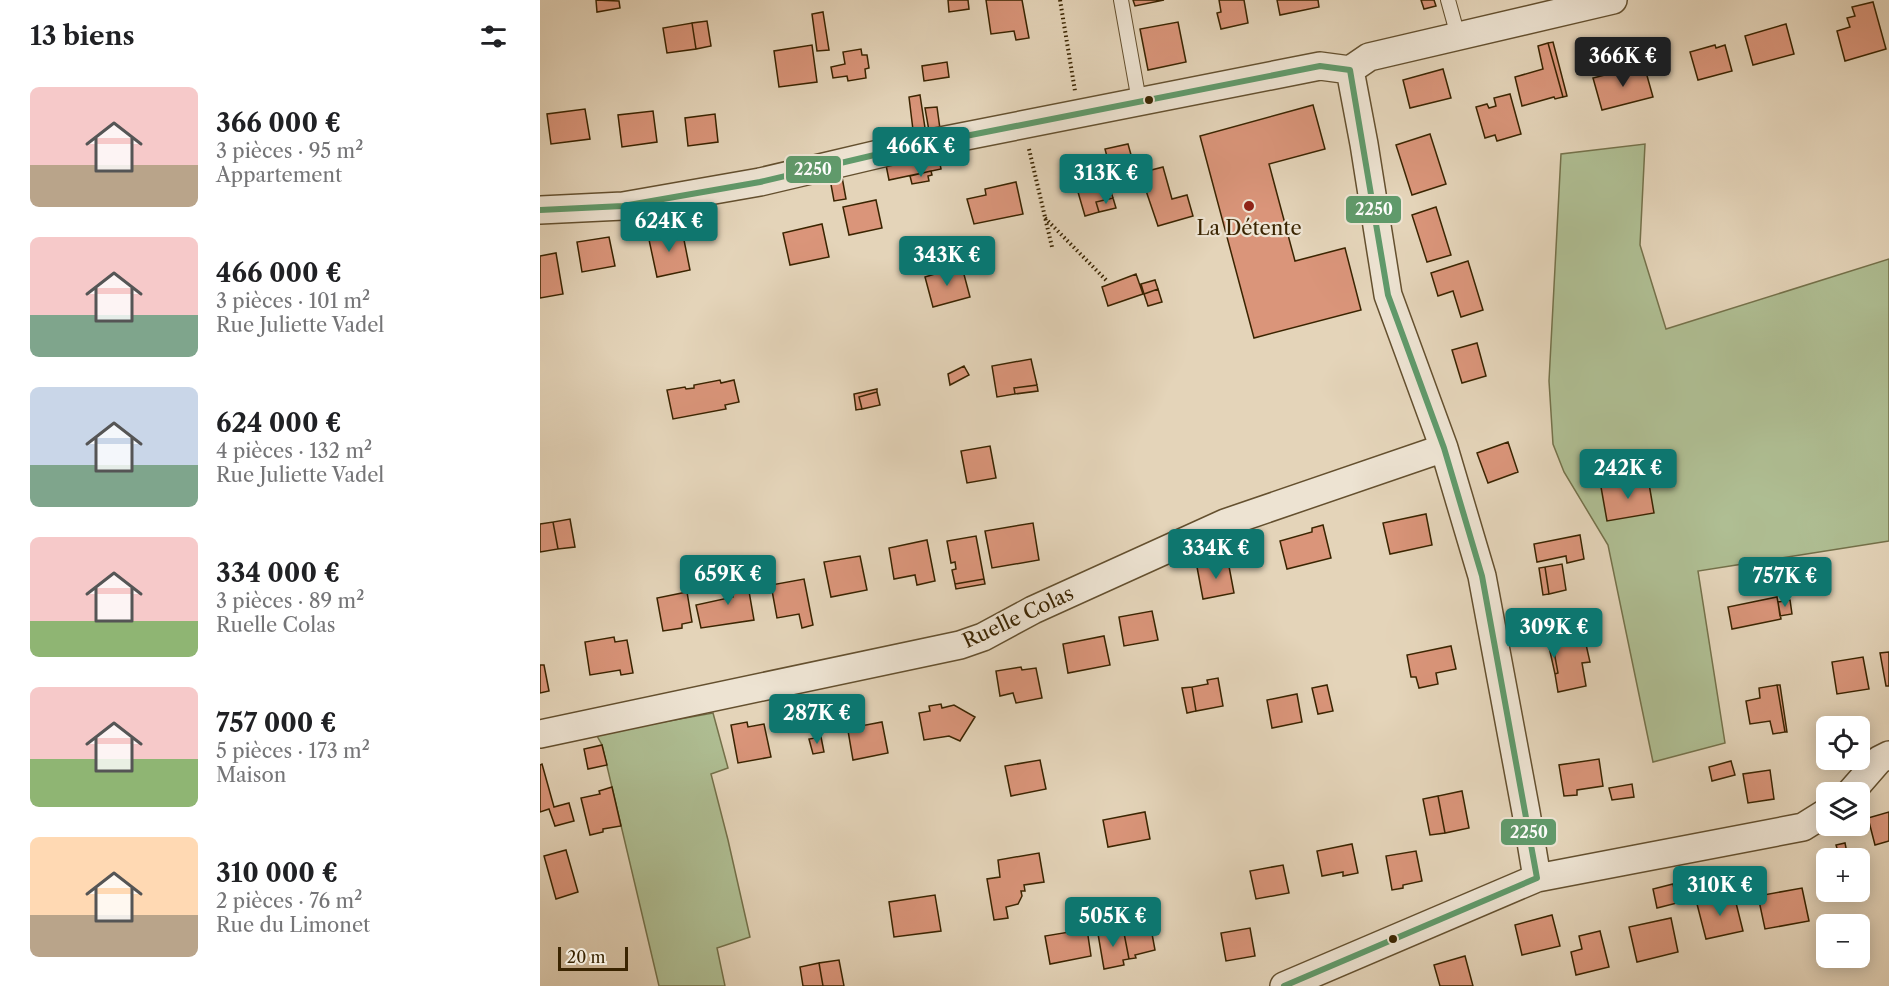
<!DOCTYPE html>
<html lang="fr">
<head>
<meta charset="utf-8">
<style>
  body { margin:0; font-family:"Libre Caslon Text",serif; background:#f6f6f6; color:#202124; height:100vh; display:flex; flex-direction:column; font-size:22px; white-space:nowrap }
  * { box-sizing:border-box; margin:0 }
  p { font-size:20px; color:#757577 }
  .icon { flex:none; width:33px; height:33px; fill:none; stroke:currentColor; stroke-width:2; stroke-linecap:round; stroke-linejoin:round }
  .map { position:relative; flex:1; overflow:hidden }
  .drawer { display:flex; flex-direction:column; background:#fff; width:540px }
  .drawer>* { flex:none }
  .tools { position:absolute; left:1276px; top:716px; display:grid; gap:12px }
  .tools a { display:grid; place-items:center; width:54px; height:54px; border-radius:9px; background:#fff; box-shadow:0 3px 15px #0003; font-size:30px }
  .scale { position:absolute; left:18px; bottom:15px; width:70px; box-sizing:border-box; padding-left:6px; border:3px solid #3a2401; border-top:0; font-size:16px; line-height:21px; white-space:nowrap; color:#3a2401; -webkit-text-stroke:4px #ede3d2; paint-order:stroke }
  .price { position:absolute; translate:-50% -51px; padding:0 14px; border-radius:6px; background:#0f766e; color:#fff; font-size:20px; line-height:39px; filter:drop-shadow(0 2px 3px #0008) }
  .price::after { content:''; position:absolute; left:50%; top:36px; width:18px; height:14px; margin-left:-9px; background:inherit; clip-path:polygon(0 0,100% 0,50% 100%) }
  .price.current { background:#222; color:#fff }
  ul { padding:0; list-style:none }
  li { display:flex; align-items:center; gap:18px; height:150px; padding:0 30px }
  li span { display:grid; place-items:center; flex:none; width:168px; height:120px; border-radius:9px; color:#555 }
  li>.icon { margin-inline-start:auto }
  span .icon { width:72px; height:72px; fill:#fffc; stroke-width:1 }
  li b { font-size:26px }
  h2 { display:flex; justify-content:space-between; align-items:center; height:72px; padding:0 30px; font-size:26px }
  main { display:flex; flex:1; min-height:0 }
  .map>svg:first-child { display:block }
</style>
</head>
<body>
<main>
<section class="drawer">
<h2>13 biens<svg class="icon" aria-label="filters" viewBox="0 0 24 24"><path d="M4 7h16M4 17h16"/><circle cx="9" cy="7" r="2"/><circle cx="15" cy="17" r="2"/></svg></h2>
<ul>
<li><span style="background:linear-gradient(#f6c9c9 65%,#b9a48a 0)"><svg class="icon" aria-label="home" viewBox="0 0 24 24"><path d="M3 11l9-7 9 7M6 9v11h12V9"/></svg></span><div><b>366 000 €</b><p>3 pièces · 95 m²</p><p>Appartement</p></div></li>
<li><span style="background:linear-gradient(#f6c9c9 65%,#7fa58c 0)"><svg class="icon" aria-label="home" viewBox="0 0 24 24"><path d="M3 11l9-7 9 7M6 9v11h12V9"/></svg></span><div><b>466 000 €</b><p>3 pièces · 101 m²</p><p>Rue Juliette Vadel</p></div></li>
<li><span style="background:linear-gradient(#c9d6e8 65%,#7fa58c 0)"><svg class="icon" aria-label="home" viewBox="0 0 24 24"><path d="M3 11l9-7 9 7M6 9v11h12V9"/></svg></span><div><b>624 000 €</b><p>4 pièces · 132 m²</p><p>Rue Juliette Vadel</p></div></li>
<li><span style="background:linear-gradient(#f6c9c9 70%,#8fb573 0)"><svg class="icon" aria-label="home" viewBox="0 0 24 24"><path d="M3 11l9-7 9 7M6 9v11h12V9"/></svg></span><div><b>334 000 €</b><p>3 pièces · 89 m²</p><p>Ruelle Colas</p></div></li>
<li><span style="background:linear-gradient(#f6c9c9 60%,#8fb573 0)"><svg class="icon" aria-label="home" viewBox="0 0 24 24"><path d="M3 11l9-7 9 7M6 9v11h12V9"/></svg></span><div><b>757 000 €</b><p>5 pièces · 173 m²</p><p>Maison</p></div></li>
<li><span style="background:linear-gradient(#ffd9b3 65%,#b9a48a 0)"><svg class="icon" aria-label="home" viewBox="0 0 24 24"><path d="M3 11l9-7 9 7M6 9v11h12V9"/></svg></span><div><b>310 000 €</b><p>2 pièces · 76 m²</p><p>Rue du Limonet</p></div></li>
</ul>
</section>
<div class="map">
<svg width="1349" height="986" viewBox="0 0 1349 986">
  <rect width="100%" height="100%" fill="#e4d4b9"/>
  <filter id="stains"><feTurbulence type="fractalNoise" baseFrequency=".00333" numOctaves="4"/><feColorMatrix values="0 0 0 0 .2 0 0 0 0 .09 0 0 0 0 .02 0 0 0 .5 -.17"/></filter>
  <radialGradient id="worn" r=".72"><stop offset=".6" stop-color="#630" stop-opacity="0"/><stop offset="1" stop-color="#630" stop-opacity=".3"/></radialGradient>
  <path fill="#afbe93" stroke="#74714a" stroke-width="1.5" d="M1105,144L1100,245L1126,329L1349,259V541L1158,571L1185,743L1113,762L1068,545L1024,472L1013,444L1009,381L1021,154Z
    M173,713L188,768L171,774L188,840L210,937L177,948L185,986H119L62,745L56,734Z"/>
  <path fill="#da957a" stroke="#3a2401" stroke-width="1.5" d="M56,0L79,1L80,8L57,12Z
    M408,0H428L429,9L409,12Z
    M446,0H482L489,38L476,40L474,31L451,34Z
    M593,0H624L595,6Z
    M679,0H704L708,23L681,29L677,13L681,12Z
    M737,0H778L779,7L740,15Z
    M881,0H894L896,6L884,9Z
    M1333,2L1346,49L1305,61L1297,31L1310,27L1307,18L1315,16L1312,7Z
    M283,12L289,50L277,51L272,14Z
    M167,21L171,46L156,49L152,23Z
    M638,22L646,62L608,70L600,29Z
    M152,23L156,49L127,53L123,28Z
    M1246,24L1254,54L1213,65L1205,36Z
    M1013,42L1027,96L1023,97L1008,43Z
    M1008,43L1023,97L1015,99L1014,97L982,106L975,77L1003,69L998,46Z
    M272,45L277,82L239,87L234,51Z
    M1175,45L1176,48L1185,45L1192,71L1158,80L1150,52Z
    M321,49L322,55H327L329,68L325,69L326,78L308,81L307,76L293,78L291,67L305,64L303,52Z
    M407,62L409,77L384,81L382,66Z
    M1104,65L1113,97L1062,110L1053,78Z
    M903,69L911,98L870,108L863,80Z
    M970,94L981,134L957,141L955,135L945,138L936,107L947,104L949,108L956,106L954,98Z
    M380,95L385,128L373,130L369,97Z
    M773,105L785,149L729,164L755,261L805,248L821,310L714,338L660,136Z
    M397,107L400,129L389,131L385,108Z
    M45,109L50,139L11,144L7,114Z
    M113,111L117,142L82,147L78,115Z
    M175,114L178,142L148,146L145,118Z
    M890,134L906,184L872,195L856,145Z
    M588,144L593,162L570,168L565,149Z
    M398,154L401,169L349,180L346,165Z
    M563,167L573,198L556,202L559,212L545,216L533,175Z
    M623,167L632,199L647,195L653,216L618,226L600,173Z
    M391,171L392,175L388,176L389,181L372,184L370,176Z
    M302,177L306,199L294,201L290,179Z
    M476,182L483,214L434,224L427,199L446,195L445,189Z
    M573,198L576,208L559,212L556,202Z
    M336,200L342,228L309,235L303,207Z
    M896,207L911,255L887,262L872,215Z
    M282,224L289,257L250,265L243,233Z
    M142,230L150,270L117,277L108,235Z
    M69,237L75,266L42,272L37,242Z
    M16,253L23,294L0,298V256Z
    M928,261L943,310L921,317L913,291L898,296L891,273Z
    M422,267L430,297L393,307L385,277L398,273L397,271Z
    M596,274L603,294L568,306L562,287Z
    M615,280L618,289L604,294L601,284Z
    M618,289L622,302L608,306L604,294Z
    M937,343L946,376L922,383L912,350Z
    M491,359L497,385L474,388L475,394L457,397L452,366Z
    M424,366L429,375L410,385L408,374Z
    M180,380L181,383L194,380L199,402L185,405L186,409L133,419L127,390L145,387L146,389L154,388V385Z
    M497,385L498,391L475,394L474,388Z
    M337,389V392L319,397L322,409L316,410L314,394Z
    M337,392L340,405L322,409L319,397Z
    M968,442L978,472L948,483L937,453Z
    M450,446L456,478L427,483L421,451Z
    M1108,478L1114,513L1067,521L1061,487Z
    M886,514L892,545L850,554L843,523Z
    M30,519L35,547L18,549L13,522Z
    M13,522L18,549L0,552V524Z
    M493,523L499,560L452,568L445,531Z
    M783,525L791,558L747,569L740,541L772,532V528Z
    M1040,535L1044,559L1027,563L1026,556L997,562L994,544Z
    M436,536L444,579L415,584L412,570L416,569L415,562L411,563L407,541Z
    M387,540L395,581L377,585L375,575L354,579L349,548Z
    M320,556L327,590L291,597L284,562Z
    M688,561L694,593L663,599L657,567Z
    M1022,564L1026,590L1009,594L1005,567Z
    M1005,567L1009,594L1003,595L999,568Z
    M206,574L214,620L161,628L156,605L193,597L189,577Z
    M264,579L273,625L262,628L259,614L237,618L231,585Z
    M444,579L445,584L416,589L415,584Z
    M147,592L152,622L142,624V628L123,631L117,598Z
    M1237,597L1241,619L1192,629L1188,607Z
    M1250,600L1252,614L1240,616L1238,602Z
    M612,611L618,640L584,646L579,617Z
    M1040,630L1041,640H1045L1050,662L1042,663L1046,686L1018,692L1015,674L1018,673L1013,646L1009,647L1007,635Z
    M564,636L570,665L528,673L523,644Z
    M74,637L75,642L87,640L93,673L81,675L80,670L50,675L45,642Z
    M911,646L916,669L896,673L898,684L879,688L876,677H871L867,655Z
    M1013,646L1018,673L1015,674L1009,647Z
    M1349,652V686H1346L1340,653Z
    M1323,657L1329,689L1297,694L1292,662Z
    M0,665H4L9,691L0,693Z
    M481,667L482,670L496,668L502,698L476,703L473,693L460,696L456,671Z
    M678,678L683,706L656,711L652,687L668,684L667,680Z
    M787,685L793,711L778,714L772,688Z
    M1237,685L1245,732L1233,734L1230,721L1210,724L1206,701L1220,698L1219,688Z
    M1237,685H1240L1247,732H1245Z
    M652,687L656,711L647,713L642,688Z
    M757,694L762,722L732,728L727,700Z
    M401,704L402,708L414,705L435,717L420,741L409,736L384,740L379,713L390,711L389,706Z
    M207,722L208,727L224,724L231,757L198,763L191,725Z
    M342,722L348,753L313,760L307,725L320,723L321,726Z
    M281,737L284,752L273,754L269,739Z
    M62,745L67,765L48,769L44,749Z
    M1059,759L1063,786L1037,790V795L1024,796L1019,765Z
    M500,760L506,789L471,796L465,766Z
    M1191,761L1195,775L1172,781L1169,767Z
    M2,764L14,807L29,803L34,821L15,826L9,809L0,812V765Z
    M1230,770L1234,799L1208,803L1203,774Z
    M1092,784L1094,797L1072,800L1069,788Z
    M72,787L81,826L63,829V832L50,835L41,798L60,794L59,791Z
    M922,791L929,828L905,833L898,796Z
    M898,796L905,833L890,835L883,799Z
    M605,812L610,839L568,847L563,820Z
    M1349,812V841L1335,845L1328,818Z
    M1305,843L1308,858H1300L1296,845Z
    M812,844L818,873L803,876V872L782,876L777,851Z
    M26,850L38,892L16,899L4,856Z
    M876,851L882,881L863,885V888L852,890L846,856Z
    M499,853L504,882L484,885L485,891H481L482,896L478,904L466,907L468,918L454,920L447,879L460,877L458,860Z
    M743,865L749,893L716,899L710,871Z
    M1133,884L1137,903L1117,908L1113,889Z
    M1262,888L1269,921L1225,929L1218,896Z
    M395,895L401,931L354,937L349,902Z
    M1194,895L1203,931L1166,939L1157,904Z
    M553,907L555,923L546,925L543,909Z
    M608,911L610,923L577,929L575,917Z
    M1012,915L1020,946L982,955L975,925Z
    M1131,918L1138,952L1097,962L1089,927Z
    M610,923L615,950L595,955L596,958L589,959L583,928Z
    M583,928L589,959L583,960L584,965L564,969L558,934Z
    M710,928L715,956L686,961L681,933Z
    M547,929L551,956L510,964L505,936Z
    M1060,931L1069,967L1036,975L1031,952L1042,949L1039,936Z
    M925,956L933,986H900L894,965Z
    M299,960L304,986H283L279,963Z
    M279,963L283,986H263L260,967Z"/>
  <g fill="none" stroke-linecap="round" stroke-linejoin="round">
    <g stroke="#64502f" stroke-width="16">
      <path id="lane" d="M581,0L599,101
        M908,0L918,36"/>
    </g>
    <g stroke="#64502f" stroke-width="30">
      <path id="street" d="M810,70L824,144L848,295L904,448L942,576L986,812L997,878
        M810,70L829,57L1073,0
        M0,210L83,206L220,182L360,149L780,66L810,70
        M0,734L420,645L443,637L493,610L685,523L904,448
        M1311,792L1339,760L1349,755
        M744,986L997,878L1263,827L1287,812"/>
    </g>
    <path stroke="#3a2401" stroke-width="4" stroke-dasharray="1.5 3" stroke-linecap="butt" d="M520,0L535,91
      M489,149L512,247
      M505,218L566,280"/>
    <use href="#lane" stroke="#ede3d2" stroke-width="14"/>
    <use href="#street" stroke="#ede3d2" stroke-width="27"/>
    <g stroke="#ede3d2" stroke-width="10">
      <path id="bus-1" d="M0,210L83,206L220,182L360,149L780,66L810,70L848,295L904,448L942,576L997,878L744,986"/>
    </g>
    <use href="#bus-1" stroke="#609a6b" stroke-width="6"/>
  </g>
  <g fill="#3a2401" stroke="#ede3d2" stroke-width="2">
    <circle cx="609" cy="100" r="5"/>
    <circle cx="853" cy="939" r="5"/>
  </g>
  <circle fill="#8f2418" stroke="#ede3d2" stroke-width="2" cx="709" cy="206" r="6"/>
  <g text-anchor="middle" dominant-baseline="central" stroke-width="4.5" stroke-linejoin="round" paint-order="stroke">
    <g font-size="20" fill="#3a2401" stroke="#ede3d2">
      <text x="709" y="228">La Détente</text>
    </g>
    <g font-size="20" fill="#3a2401" stroke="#ede3d2">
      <text transform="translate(478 617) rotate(-25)">Ruelle Colas</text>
    </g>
  </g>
  <g stroke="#ede3d2" stroke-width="2">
    <rect x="245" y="155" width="57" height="29" rx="6" fill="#609a6b"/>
    <rect x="805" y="195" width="57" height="29" rx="6" fill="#609a6b"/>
    <rect x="960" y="818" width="57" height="28" rx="6" fill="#609a6b"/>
  </g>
  <g font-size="16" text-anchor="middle" font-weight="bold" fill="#fff">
    <text x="273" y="175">2250</text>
    <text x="834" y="215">2250</text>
    <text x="989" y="838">2250</text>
  </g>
  <rect width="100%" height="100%" filter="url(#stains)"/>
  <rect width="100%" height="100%" fill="url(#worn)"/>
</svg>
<div class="tools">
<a><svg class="icon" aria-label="locate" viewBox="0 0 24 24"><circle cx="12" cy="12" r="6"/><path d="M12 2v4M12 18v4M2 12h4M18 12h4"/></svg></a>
<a><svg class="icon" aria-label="layers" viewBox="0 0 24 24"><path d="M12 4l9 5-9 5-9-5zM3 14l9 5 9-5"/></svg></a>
<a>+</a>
<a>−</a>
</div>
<div class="scale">20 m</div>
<b class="price current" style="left:1083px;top:88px">366K €</b>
<b class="price" style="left:381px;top:178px">466K €</b>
<b class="price" style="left:566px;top:205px">313K €</b>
<b class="price" style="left:129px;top:253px">624K €</b>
<b class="price" style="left:407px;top:287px">343K €</b>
<b class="price" style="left:1088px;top:500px">242K €</b>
<b class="price" style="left:676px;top:580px">334K €</b>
<b class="price" style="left:188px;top:606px">659K €</b>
<b class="price" style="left:1245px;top:608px">757K €</b>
<b class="price" style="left:1014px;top:659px">309K €</b>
<b class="price" style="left:277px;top:745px">287K €</b>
<b class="price" style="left:1180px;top:917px">310K €</b>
<b class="price" style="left:573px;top:948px">505K €</b>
</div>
</main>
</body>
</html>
